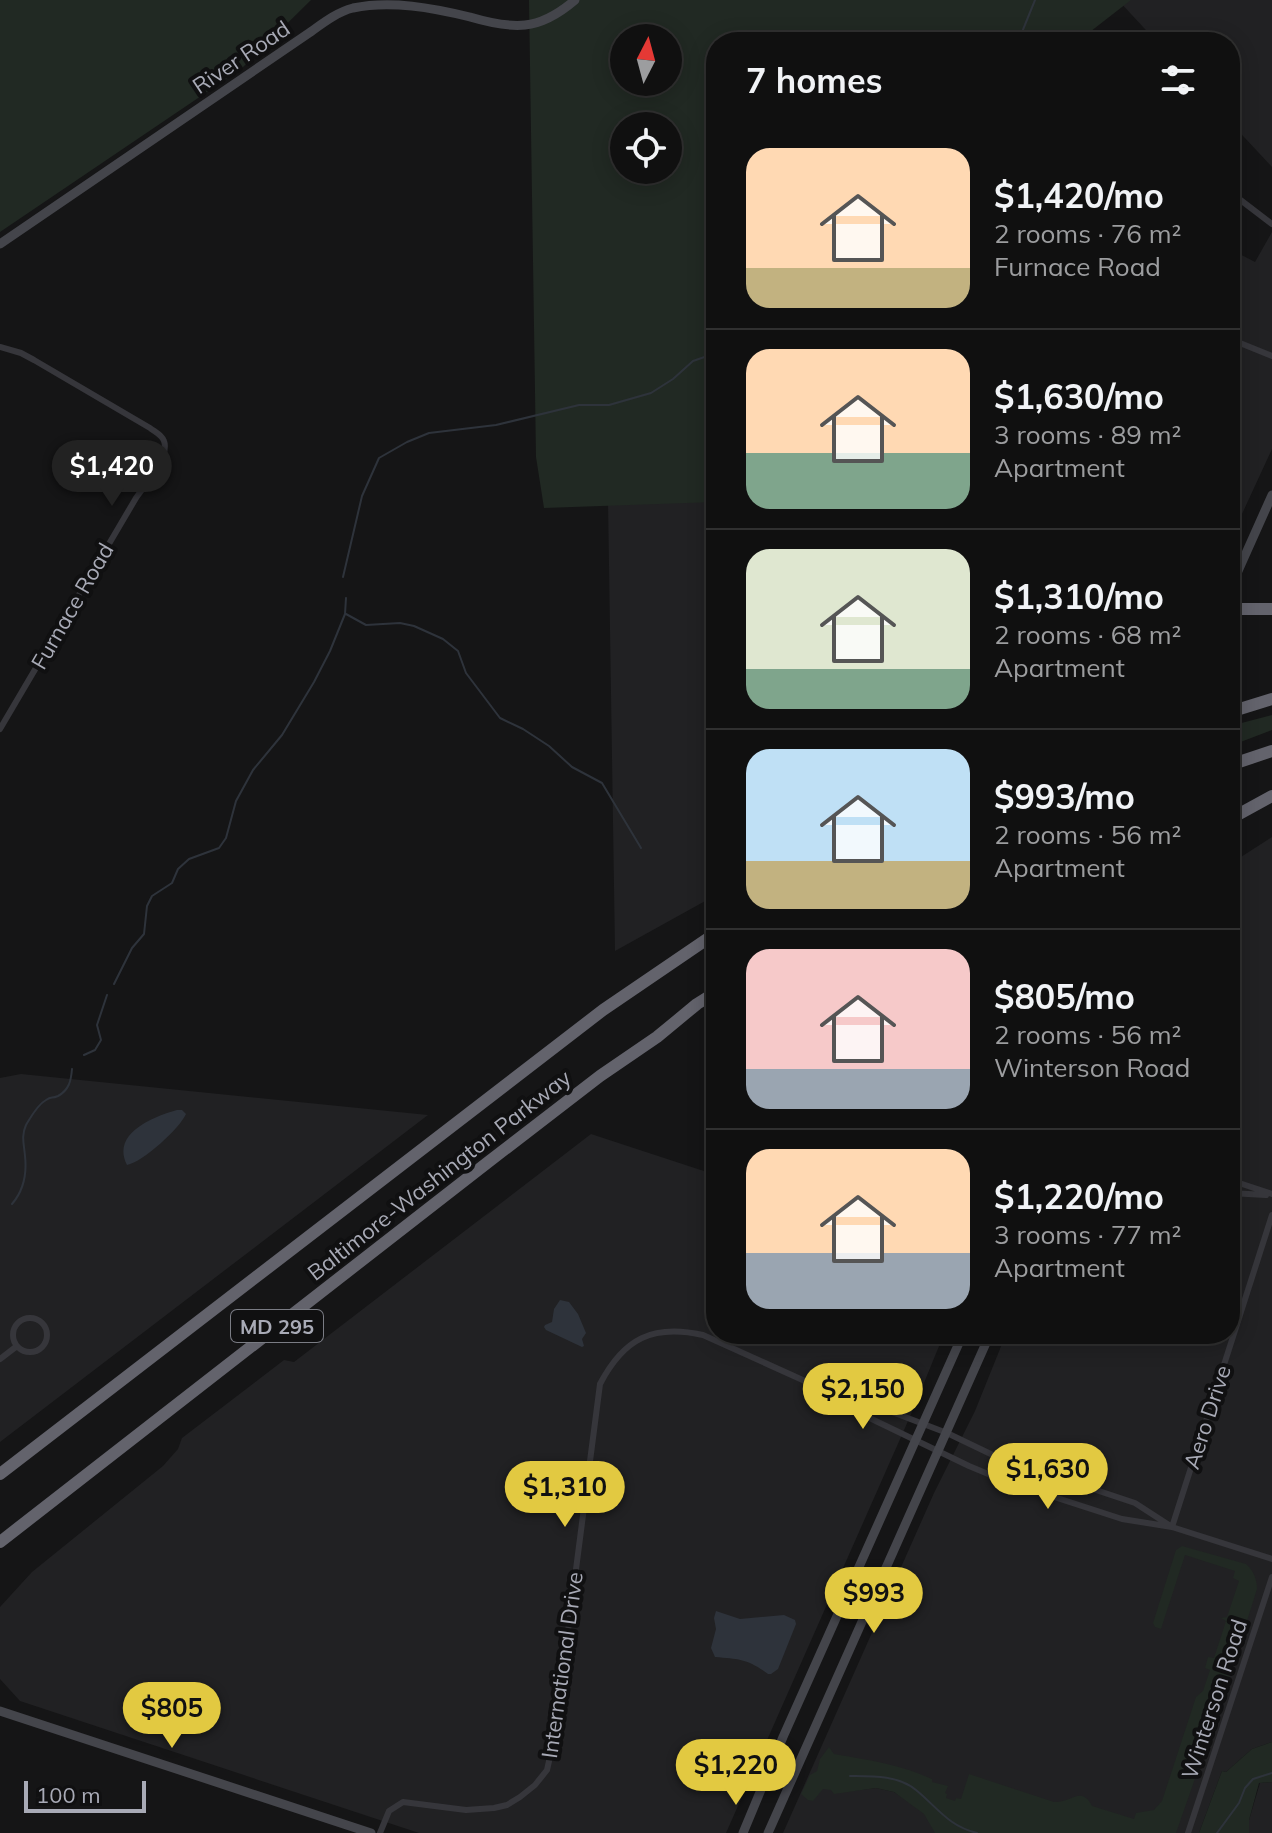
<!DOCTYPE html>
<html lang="en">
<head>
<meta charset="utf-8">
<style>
  body { margin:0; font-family:Mulish,sans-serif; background:#1e1e1e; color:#f1f3f6; height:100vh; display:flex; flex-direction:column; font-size:30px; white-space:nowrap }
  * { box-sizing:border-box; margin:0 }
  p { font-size:26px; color:#9c9d9f }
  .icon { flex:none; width:44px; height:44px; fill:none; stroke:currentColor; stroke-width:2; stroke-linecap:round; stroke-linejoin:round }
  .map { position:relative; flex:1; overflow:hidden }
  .details { position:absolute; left:706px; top:32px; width:534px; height:1312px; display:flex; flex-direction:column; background:#101010; border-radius:32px; box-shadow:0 4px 20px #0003,0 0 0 2px #303030 }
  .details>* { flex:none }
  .needle { width:52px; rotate:6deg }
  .fabs { position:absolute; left:610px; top:24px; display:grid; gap:16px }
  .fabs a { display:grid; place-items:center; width:72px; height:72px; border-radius:50%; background:#101010; box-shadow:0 4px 20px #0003,0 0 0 2px #303030; font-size:40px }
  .scale { position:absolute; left:24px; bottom:20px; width:122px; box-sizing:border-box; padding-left:8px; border:4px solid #a8aab6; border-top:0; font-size:22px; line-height:28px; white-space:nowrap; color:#a8aab6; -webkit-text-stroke:6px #101011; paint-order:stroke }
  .price { position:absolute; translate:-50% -68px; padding:0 18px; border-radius:28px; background:#e2c941; color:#111; font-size:26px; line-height:52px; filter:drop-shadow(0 2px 4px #0008) }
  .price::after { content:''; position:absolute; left:50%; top:48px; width:24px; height:18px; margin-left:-12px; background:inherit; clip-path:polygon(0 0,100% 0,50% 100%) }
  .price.on { background:#222; color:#fff }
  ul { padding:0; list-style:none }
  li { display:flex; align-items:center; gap:24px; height:200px; padding:0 40px }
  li+li { border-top:2px solid #303030 }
  li span { display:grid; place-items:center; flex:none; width:224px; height:160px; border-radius:24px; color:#555 }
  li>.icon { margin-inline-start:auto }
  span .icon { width:96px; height:96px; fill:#fffc; stroke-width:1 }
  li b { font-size:34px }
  h2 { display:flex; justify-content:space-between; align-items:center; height:96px; padding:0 40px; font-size:34px }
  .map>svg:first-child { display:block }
</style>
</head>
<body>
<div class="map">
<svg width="1272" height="1833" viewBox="0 0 1272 1833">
  <rect width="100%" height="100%" fill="#151516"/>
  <path fill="#212123" d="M1118,0H1272V167L1230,122V42H1157Z
    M1272,232V449L1236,527L1230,534V249L1255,262Z
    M716,499V895L615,951L608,501Z
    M1272,837V1742L1252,1749L1226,1772L1222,1771L1199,1833H1151L978,1823L897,1772L834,1793L876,1788L894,1792L916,1806L932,1821L962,1833H783L934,1493L975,1411L1006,1334H1230V864Z
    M21,1074L428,1115L0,1442V1078Z
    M591,1134L716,1175V1334H944L912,1412L726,1833H419L20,1701L0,1679V1607L32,1572L163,1466L178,1449L182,1438L284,1360L294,1362Z
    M1272,1782V1833H1249V1820L1260,1783Z"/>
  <path fill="#212923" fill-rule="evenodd" d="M0,0H311L241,69L0,232Z
    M529,0H1131L1077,42H716V502L544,508L536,457ZM624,38H668V82H624ZM624,126H668V170H624Z
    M1272,715V730L1230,746V726Z
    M1182,1546L1246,1564C1254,1571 1257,1580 1257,1589L1220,1707L1176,1833H935L924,1814L894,1792L876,1788L834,1794L831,1790L823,1789L813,1801L808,1800L801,1794L810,1775L817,1771L820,1759L829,1747L834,1754C869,1760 902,1765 932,1779V1782L948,1786L945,1793L947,1794L946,1798L955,1801L956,1798L961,1799L969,1774L1054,1802C1072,1803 1081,1785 1092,1806L1134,1819L1136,1813L1154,1810L1162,1801L1196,1697L1203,1691L1210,1670L1205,1668L1208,1657L1214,1658L1226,1621L1221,1618L1227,1617L1239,1581L1233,1578L1235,1571L1185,1555L1161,1629L1155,1627L1153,1623L1176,1550Z
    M1272,1742V1782L1259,1783L1249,1820V1833H1199L1222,1771L1226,1772L1252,1749Z"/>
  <path fill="#2e333b" d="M177,1110H182L186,1114C180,1128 143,1162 127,1165C111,1134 152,1117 177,1110Z
    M560,1300L569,1302L578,1314L586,1333L582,1339L584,1346L582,1347L546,1330L544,1327L545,1325L552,1322L554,1309Z
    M716,1611L740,1619L784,1615L795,1620L796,1624L778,1669L771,1674H768C748,1659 739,1659 715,1657L711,1648L716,1629L714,1618Z"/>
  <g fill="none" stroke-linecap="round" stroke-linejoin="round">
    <path stroke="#2e333b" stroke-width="2" d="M1018,42L1035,0
      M343,577L362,496L379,458L407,442L429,433L496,425L579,405H609L651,393L673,379L693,361L716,353
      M346,614L366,625L400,623L414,626L443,639L458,651L466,673L500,718L523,729L549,746L572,767L602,783L641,848
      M114,984L132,948L144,934L147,906L152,896L172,883L178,869L189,859L219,848L226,838L236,801L253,770L282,735L314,682L330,651L345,614L346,598
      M84,1055L95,1050L101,1040L97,1025L107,995
      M12,1204C24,1190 27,1174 25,1156C24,1144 21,1136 26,1125C31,1117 37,1105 46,1100C52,1096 51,1099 58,1096C69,1090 71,1081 72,1069
      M850,1776C872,1776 898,1775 916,1790C937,1807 948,1826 977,1833
      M1217,1833L1239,1803L1245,1788L1253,1779L1272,1773"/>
    <path stroke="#36363b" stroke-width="6" d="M1230,192L1272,224
      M1230,339L1272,356
      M0,347L21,353L34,360L150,428C155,432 162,435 164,441C170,457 144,486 136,498L0,729
      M1230,1180L1272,1194
      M1230,1193L1266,1195
      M13 1335a17 17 0 1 1 34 0a17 17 0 1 1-34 0Z
      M0,1359L17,1346
      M830,1393L853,1410L969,1466L1005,1481L1122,1519L1172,1527L1272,1559
      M1172,1527L1272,1215
      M380,1833L389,1811L403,1802L466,1810L494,1808L507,1805L520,1797L535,1785L547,1770L554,1739L600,1384C624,1338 653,1324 703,1335L827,1391L858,1399L947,1433L997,1457L1135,1503L1172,1527
      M1188,1833L1272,1577"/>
    <path stroke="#44454b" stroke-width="9" d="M0,244L309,33C323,23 337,12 353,8C391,0 433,8 470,17C487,22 507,27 525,25C544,23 561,12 575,0
      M1230,589L1272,495
      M0,1711L371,1833
      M743,1833L783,1737L963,1334
      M768,1833L990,1334"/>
    <path stroke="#63636c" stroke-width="12" d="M1230,609H1272
      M1230,712L1272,699
      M1230,765L1272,751
      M1230,819L1272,796
      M0,1474L603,1010L716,933
      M0,1542L487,1163L600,1076L657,1037L697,1004L716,992"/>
  </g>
  <g text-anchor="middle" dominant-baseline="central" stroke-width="8" stroke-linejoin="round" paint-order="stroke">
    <rect fill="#101011" stroke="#7a7c84" stroke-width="2" x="231" y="1310" width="92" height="32" rx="6"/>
    <g font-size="20" font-weight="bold" fill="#a8aab6">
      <text x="277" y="1326">MD 295</text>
    </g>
    <g font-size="22" fill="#a8aab6" stroke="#101011">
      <text transform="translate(241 57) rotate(-34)">River Road</text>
      <text transform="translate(72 606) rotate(-60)">Furnace Road</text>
      <text transform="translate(439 1175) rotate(-38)">Baltimore-Washington Parkway</text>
      <text transform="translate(1207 1417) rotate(-72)">Aero Drive</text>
      <text transform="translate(562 1665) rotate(-82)">International Drive</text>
      <text transform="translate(1214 1699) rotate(-72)">Winterson Road</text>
    </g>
  </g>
</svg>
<div class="fabs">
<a><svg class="needle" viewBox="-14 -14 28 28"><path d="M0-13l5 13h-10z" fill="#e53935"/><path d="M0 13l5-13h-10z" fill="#9c9d9f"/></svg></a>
<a><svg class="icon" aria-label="locate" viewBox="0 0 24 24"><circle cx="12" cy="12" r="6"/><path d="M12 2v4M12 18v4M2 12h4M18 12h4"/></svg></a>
</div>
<div class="scale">100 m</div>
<b class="price on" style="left:112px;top:508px">$1,420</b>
<b class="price" style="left:863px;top:1431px">$2,150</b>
<b class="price" style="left:1048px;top:1511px">$1,630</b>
<b class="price" style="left:565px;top:1529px">$1,310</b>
<b class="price" style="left:874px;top:1635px">$993</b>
<b class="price" style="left:172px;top:1750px">$805</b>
<b class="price" style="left:736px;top:1807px">$1,220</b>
<section class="details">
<h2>7 homes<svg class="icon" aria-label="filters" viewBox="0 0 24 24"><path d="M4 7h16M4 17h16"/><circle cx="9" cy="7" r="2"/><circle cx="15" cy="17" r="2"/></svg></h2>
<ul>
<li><span style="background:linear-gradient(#ffd9b3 75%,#c2b280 0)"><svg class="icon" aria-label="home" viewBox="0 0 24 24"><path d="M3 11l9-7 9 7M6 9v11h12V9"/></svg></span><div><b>$1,420/mo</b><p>2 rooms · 76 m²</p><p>Furnace Road</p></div></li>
<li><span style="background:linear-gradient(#ffd9b3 65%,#7fa58c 0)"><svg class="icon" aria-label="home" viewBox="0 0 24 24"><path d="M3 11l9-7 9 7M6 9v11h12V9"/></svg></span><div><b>$1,630/mo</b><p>3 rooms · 89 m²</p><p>Apartment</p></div></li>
<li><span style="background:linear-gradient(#dfe7d0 75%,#7fa58c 0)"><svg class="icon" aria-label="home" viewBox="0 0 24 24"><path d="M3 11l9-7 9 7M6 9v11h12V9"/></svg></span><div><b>$1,310/mo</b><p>2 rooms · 68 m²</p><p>Apartment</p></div></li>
<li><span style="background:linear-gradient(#bfe0f5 70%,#c2b280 0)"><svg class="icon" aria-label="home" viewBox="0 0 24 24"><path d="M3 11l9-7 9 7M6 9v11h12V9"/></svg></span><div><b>$993/mo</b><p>2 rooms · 56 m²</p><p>Apartment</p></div></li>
<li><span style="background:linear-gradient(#f6c9c9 75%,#9aa5b1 0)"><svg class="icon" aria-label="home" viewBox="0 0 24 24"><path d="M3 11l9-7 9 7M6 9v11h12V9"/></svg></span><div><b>$805/mo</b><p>2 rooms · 56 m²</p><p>Winterson Road</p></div></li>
<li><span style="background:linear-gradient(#ffd9b3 65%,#9aa5b1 0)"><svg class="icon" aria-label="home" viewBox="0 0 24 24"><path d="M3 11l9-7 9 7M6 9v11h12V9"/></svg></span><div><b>$1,220/mo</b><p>3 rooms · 77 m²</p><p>Apartment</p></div></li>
</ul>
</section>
</div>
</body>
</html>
